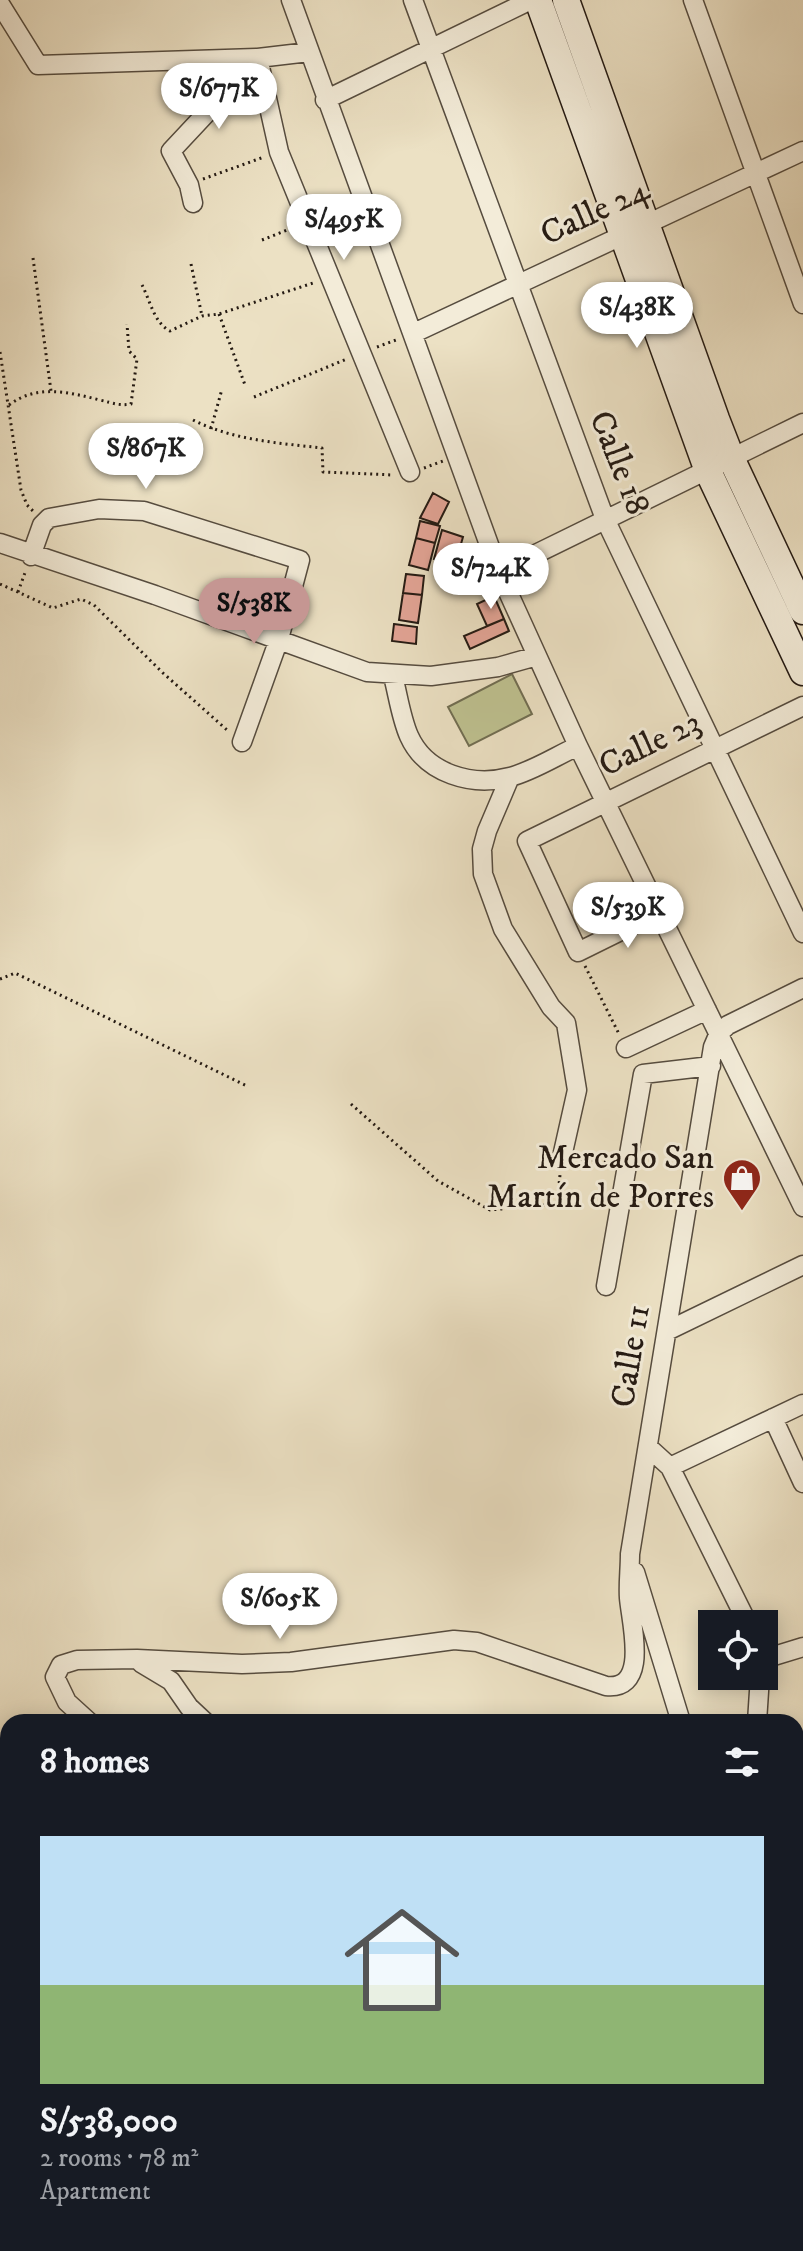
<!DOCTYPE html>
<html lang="en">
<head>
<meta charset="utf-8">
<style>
  body { margin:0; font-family:"IM FELL DW Pica",serif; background:#242831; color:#f1f3f6; height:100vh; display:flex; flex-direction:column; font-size:30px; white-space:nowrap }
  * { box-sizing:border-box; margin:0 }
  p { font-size:26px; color:#9ea1a6 }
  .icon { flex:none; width:44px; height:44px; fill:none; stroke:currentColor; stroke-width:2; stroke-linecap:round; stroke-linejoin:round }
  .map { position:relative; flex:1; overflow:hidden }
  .panel { position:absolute; left:0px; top:1714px; width:804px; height:538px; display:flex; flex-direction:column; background:#171b24; border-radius:24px 24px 0 0; box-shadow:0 4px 20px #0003 }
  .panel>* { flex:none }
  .tools { position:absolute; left:698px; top:1610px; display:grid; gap:16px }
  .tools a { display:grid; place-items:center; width:80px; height:80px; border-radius:0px; background:#171b24; box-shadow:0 4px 20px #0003; font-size:40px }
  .price { position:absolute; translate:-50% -68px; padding:0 18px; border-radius:28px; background:#fff; color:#222; font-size:26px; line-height:52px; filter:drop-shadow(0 2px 4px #0008) }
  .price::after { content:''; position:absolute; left:50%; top:48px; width:24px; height:18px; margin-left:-12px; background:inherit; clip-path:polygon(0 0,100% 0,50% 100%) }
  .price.on { background:#c59692; color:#111 }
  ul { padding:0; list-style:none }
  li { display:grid; align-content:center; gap:16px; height:424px; padding:0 40px }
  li+li { border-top:2px solid #363941 }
  li span { display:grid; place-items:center; height:248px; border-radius:0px; color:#555 }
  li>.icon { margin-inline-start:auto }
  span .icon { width:144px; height:144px; fill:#fffc; stroke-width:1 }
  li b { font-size:34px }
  h2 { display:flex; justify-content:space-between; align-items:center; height:96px; padding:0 40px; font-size:34px }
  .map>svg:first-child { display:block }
</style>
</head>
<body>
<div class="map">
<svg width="803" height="2251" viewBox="0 0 803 2251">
  <rect width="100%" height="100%" fill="#ece1c4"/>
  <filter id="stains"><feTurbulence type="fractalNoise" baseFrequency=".0025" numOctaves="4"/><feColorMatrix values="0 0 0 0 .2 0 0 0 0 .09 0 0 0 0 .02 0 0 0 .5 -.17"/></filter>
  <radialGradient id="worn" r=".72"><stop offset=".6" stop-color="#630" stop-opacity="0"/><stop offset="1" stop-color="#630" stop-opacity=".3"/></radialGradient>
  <path fill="#bec190" stroke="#716e52" stroke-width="2" d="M512,674L532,714L469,746L448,707Z"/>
  <path fill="#e4a597" stroke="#241a13" stroke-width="2" d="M433,493L449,502L438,524L420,518Z
    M420,521L440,526L435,543L416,538Z
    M442,530L463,537L455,565L434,559Z
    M416,538L435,543L428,570L409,565Z
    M406,574L424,576L422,595L403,593Z
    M403,593L422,595L418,623L399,620Z
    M494,596L504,619L487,626L477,604Z
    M504,619L509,631L470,649L464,636Z
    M394,624L417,627L416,644L392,641Z"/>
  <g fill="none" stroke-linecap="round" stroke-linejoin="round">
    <g stroke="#564c3f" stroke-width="21">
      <path id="street" d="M291,0L499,572L578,746L803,1207
        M413,0L605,519L803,933
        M693,0L803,304
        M0,4L38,65L258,58L309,52
        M258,58L279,152L410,472
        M325,100L531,0
        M193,203L189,185L171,151L229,89L237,85L263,84
        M414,333L803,151
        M0,543L155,595L367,672L431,676L498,667L537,656
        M31,556L42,525L49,518L99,509L144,511L300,560L279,639L242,742
        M499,572L803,423
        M393,676C398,695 401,718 409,736C426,774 472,787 510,777C533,771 556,756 578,746
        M510,777L487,831L482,849L483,874L503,929L551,1007L566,1023L577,1090L562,1157
        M659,912L578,952L527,841L803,706
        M626,1048L707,1010
        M606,1286L643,1074L711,1066
        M667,1331L803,1265
        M773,1418L803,1483
        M648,1447L670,1467L748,1624
        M670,1467L803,1404
        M635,1572L681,1722
        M764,1659L803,1647
        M141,1663L171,1681L189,1707L205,1722
        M89,1722L67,1702L55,1677L61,1665L77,1660L137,1659L242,1664L291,1662L454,1640L477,1642L606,1686C650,1691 631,1623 629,1598C628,1584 630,1569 630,1554L713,1047L719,1033L728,1025L803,988
        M757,1722L760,1676
        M796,1795L803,1794
        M796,2028L803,2027
        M796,2161L803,2160
        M327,2244L330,2251
        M518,2244L519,2251
        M641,2244L642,2251
        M762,2244V2251
        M353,2251L433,2244"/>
    </g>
    <g stroke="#241a13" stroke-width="29">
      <path id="secondary" d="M538,0L708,471L803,672
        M566,0L716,419L732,460L803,611"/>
    </g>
    <path stroke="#241a13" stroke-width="3" stroke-dasharray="2 4" stroke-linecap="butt" d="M203,179L264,157
      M262,240L292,228
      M33,258L51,391
      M191,264L202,316
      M142,285C150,300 154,323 170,331L202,316L219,314L313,283
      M219,314L245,385
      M377,347L396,340
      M0,352L21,490L27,505L34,512
      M254,397L347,359
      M9,405C37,384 68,392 100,400C113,403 118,406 131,404L137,359L129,351L127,324
      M193,420C233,440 278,443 322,448L323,472L393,475
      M211,429L222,389
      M424,468L443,461
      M0,584L53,608L81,599L94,605L163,673L227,730
      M18,592L26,570
      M585,966L619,1034
      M0,979L15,973L247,1086
      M351,1104L438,1181L490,1210L557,1204L560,1175
      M580,1159L613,1162
      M0,2112L8,2124
      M90,2244L94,2251"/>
    <use href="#street" stroke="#f3ecd9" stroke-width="18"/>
    <use href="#secondary" stroke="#f3ecd9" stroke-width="26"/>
  </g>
  <defs>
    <g id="shop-pin" transform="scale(2)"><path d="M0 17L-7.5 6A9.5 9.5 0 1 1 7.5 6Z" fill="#8f2418" stroke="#f3ecd9"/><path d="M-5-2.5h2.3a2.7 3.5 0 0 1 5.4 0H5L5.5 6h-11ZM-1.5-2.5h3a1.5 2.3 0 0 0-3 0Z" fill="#fff"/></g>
  </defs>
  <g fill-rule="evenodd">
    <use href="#shop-pin" x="742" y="1178"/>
  </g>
  <g text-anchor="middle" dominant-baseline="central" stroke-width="6" stroke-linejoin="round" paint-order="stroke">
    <g font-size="34" fill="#241a13" stroke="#f3ecd9">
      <text transform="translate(595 212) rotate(-25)">Calle 24</text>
      <text transform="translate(619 463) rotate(68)">Calle 18</text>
      <text transform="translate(650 744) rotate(-26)">Calle 23</text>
      <text transform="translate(631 1356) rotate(-81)">Calle 11</text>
    </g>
    <g font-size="34" fill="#241a13" stroke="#f3ecd9" text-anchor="end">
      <text x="714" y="1158">Mercado San<tspan x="714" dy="39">Martín de Porres</tspan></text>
    </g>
  </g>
  <rect width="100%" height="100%" filter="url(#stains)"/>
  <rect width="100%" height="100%" fill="url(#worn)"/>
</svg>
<div class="tools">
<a><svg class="icon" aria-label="locate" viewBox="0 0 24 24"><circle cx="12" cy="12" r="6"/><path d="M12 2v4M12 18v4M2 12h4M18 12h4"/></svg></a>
</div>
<b class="price" style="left:219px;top:131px">S/677K</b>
<b class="price" style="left:344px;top:262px">S/495K</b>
<b class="price" style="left:637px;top:350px">S/438K</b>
<b class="price" style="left:146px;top:491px">S/867K</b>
<b class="price" style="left:491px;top:611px">S/724K</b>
<b class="price on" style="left:254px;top:646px">S/538K</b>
<b class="price" style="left:628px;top:950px">S/539K</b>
<b class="price" style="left:280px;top:1641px">S/605K</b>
<section class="panel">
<h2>8 homes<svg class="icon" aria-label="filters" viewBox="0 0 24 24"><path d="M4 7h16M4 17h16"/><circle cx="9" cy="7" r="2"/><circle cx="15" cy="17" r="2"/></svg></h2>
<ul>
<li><span style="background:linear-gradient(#bfe0f5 60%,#8fb573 0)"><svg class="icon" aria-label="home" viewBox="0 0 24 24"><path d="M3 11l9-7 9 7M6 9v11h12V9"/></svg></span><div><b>S/538,000</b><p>2 rooms · 78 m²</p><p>Apartment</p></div></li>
</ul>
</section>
</div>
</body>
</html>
